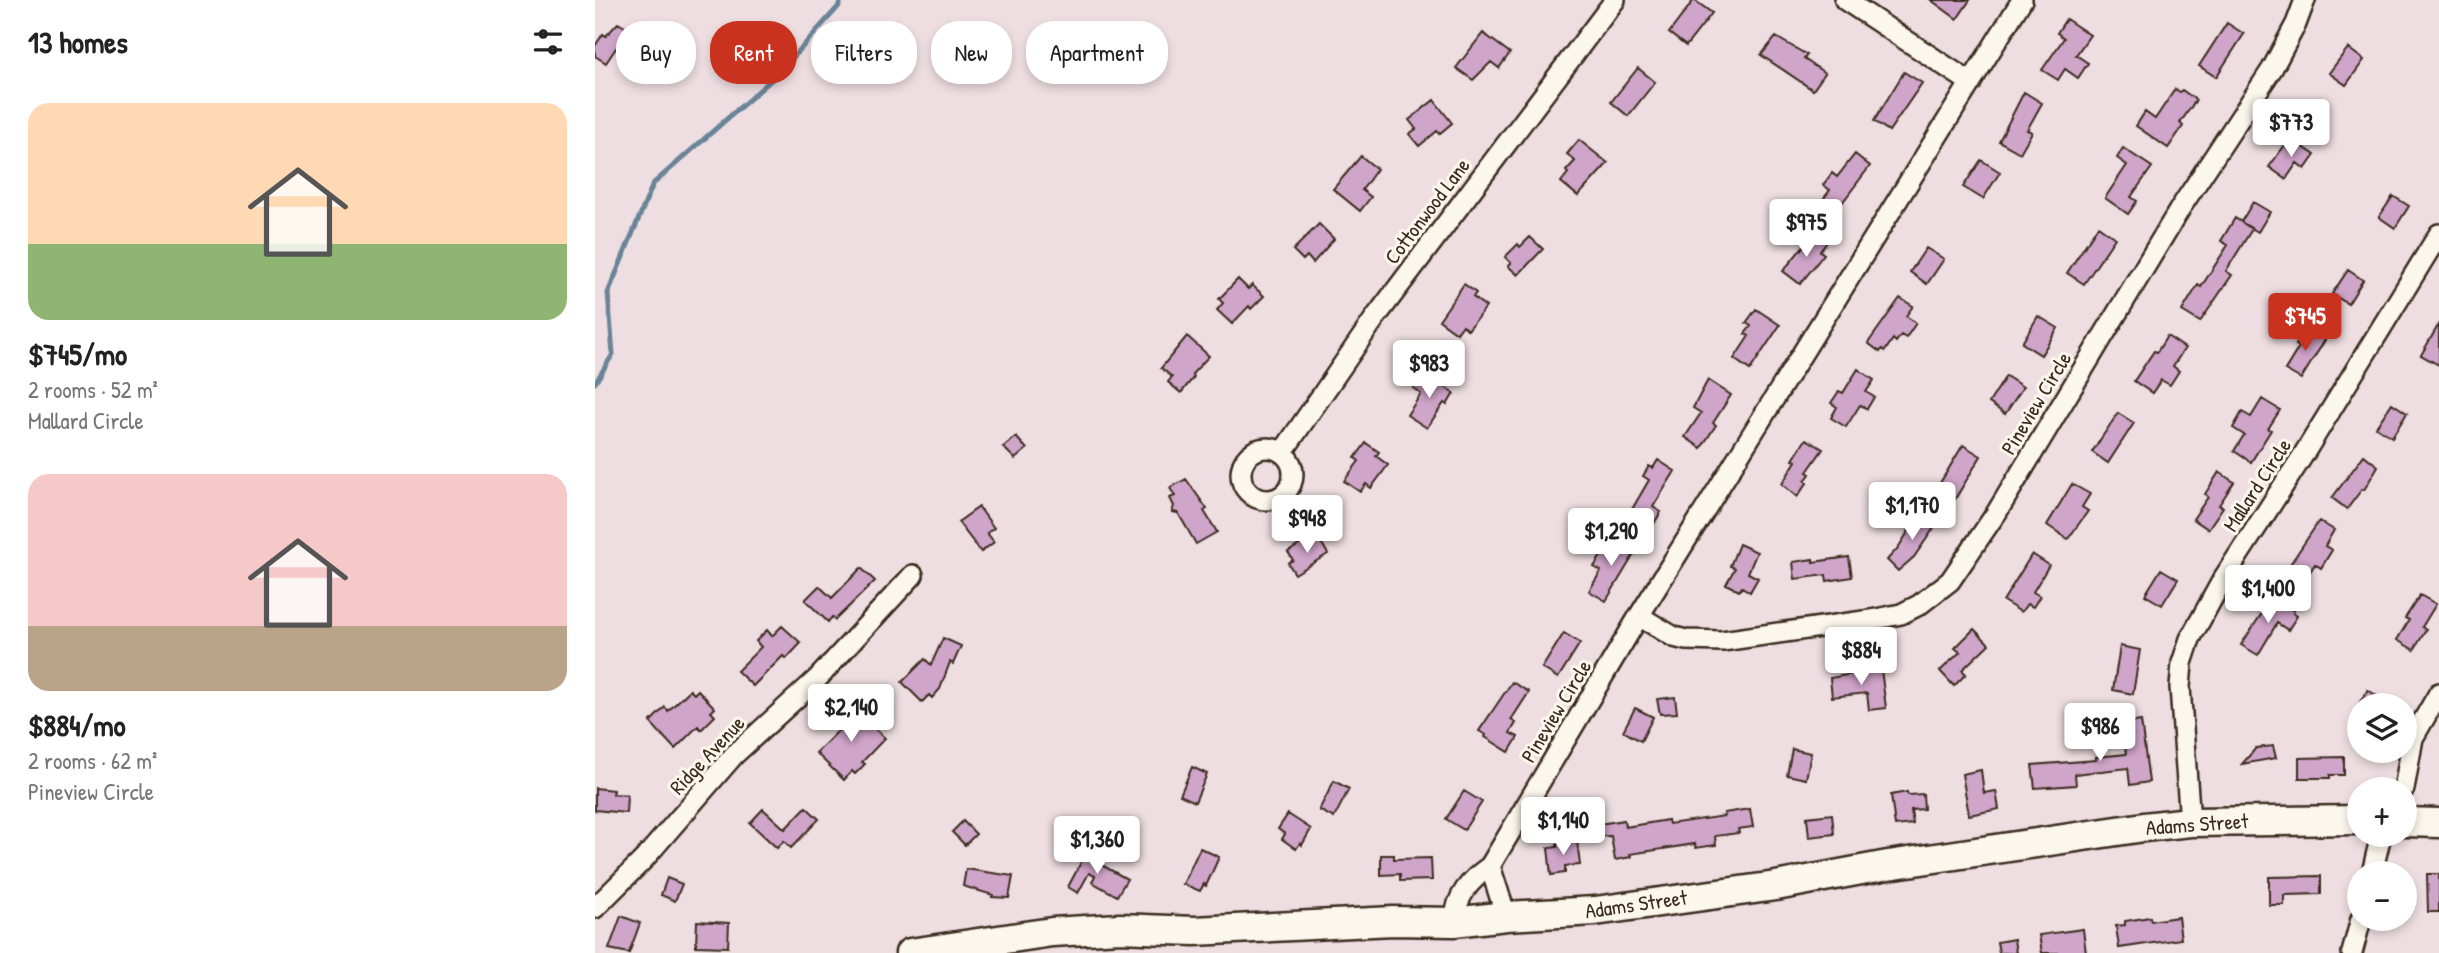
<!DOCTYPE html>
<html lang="en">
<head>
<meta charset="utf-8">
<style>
  body { margin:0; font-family:"Patrick Hand",sans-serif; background:#f6f6f6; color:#222; height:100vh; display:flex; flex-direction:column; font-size:26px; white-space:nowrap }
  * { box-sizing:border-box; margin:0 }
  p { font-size:23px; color:#767676 }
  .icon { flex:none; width:38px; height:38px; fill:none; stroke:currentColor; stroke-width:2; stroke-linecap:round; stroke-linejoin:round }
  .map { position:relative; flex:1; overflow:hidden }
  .details { display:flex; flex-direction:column; background:#fff; width:595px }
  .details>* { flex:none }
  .top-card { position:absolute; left:21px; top:21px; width:665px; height:63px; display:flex; gap:14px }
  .fabs { position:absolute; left:1752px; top:693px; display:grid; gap:14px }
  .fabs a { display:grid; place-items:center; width:70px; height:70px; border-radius:50%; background:#fff; box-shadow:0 4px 10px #0003; font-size:35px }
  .price { position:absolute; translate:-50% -60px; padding:0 16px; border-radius:7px; background:#fff; color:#222; font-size:23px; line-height:46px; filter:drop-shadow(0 2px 4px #0008) }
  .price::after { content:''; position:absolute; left:50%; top:42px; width:21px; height:16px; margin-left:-10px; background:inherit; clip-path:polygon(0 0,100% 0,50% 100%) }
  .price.selected { background:#c8321e; color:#fff }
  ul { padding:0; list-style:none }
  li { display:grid; align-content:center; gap:14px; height:371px; padding:0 28px }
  li span { display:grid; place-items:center; height:217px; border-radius:21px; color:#555 }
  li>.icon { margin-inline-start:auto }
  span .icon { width:126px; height:126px; fill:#fffc; stroke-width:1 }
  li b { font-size:30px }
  h2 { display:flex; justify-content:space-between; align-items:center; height:84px; padding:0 28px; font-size:30px }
  .pill { padding:0 24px; border-radius:28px; background:#fff; box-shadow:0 4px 10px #0003; font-size:24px; line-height:63px }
  .pill.selected { background:#c8321e; color:#fff }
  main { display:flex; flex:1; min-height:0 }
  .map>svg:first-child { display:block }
</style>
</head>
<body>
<main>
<section class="details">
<h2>13 homes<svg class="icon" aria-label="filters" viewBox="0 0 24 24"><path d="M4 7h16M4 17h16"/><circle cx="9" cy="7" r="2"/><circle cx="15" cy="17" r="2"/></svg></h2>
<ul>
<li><span style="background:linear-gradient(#ffd9b3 65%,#8fb573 0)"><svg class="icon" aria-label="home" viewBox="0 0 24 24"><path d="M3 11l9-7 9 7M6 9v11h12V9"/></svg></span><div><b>$745/mo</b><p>2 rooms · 52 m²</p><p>Mallard Circle</p></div></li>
<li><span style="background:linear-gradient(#f6c9c9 70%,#b9a48a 0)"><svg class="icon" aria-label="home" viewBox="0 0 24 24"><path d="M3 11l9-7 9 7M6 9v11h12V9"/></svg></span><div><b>$884/mo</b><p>2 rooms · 62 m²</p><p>Pineview Circle</p></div></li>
</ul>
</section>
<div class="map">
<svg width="1844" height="953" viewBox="0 0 1844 953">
  <rect width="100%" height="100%" fill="#eedee2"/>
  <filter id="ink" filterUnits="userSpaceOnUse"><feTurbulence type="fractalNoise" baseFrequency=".0143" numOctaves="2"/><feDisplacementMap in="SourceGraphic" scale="14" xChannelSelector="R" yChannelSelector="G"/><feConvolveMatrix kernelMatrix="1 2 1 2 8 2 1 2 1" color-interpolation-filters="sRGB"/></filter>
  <g filter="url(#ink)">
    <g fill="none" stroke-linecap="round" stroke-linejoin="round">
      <path stroke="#6a8497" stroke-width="5" d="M0,383L18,354L13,293L58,184L184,73L244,6L246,0"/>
    </g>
    <path fill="#d0a5ca" stroke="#3b2a1e" stroke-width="2" d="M1099,0L1117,13L1091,46L1074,33Z
      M1336,0H1375L1362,19Z
      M1471,19L1495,35L1481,55L1493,63L1483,78L1470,69L1463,80L1447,70L1469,38L1462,33Z
      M23,23L39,32L30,45L27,43L23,49L21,48L11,63L0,56V46L8,34L11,36Z
      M1632,23L1649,34L1621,77L1604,66Z
      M888,33L915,53L904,68L896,62L878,80L861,68Z
      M1181,37L1212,55L1209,59L1230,73L1218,90L1166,55Z
      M1753,48L1769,60L1751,85L1734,73Z
      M1043,68L1060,82L1033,116L1016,102Z
      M1309,72L1327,83L1294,131L1279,121Z
      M1580,89L1585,92L1587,90L1601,100L1585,123L1588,126L1573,148L1541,126L1550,112L1560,119Z
      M1429,92L1447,103L1432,130L1437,132L1425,153L1404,141Z
      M839,100L857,123L844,134L842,131L824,146L814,134L821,129L814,120Z
      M1695,138L1720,155L1710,169L1702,163L1691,179L1674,167Z
      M984,140L1013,163L983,196L966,182L973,173L971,171L980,161L972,154Z
      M1528,148L1557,167L1536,197L1542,201L1533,214L1510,198L1532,165L1522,158Z
      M1260,154L1275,166L1237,216L1223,206L1235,190L1228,185L1237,173L1242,177Z
      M766,156L782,169L767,190L776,197L765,211L738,189Z
      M1386,160L1405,172L1388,199L1368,187Z
      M1798,196L1814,206L1800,228L1784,217Z
      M1658,202L1675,212L1663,232L1646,222Z
      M1640,218L1657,229L1631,271L1637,275L1605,322L1587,311L1603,285L1606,287L1633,245L1626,241Z
      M724,224L739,239L718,263L712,256L708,260L698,250Z
      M1503,226L1520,238L1489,284L1472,273Z
      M1220,232L1232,242L1225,251L1229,254L1205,284L1188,271Z
      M935,237L948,249L923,275L913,266L916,263L910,257L923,244L925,247Z
      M1331,248L1349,259L1332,284L1315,272Z
      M1753,270L1768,280L1753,304L1737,294Z
      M643,279L653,289L657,285L669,296L656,309L654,306L637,324L622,310L628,303L624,299Z
      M869,284L881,293L878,297L891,307L873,330L868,325L862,333L844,320Z
      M1305,298L1318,306L1311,316L1321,323L1311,338L1306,335L1301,342L1298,339L1290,351L1287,349L1285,352L1273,343Z
      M1161,309L1185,325L1155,370L1139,359L1154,336L1150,334L1156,326L1151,323Z
      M1443,316L1463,328L1446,355L1427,343Z
      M1844,324V365L1826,355Z
      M1711,328L1730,340L1706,379L1690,370L1704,347L1701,345Z
      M592,336L614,356L597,374L599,377L586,393L573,382L577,377L566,368Z
      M1572,336L1590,348L1578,366L1584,371L1575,385L1566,380L1557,393L1539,381L1559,351L1562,352Z
      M1263,369L1279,380L1271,392L1279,397L1272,409L1265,405L1251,427L1236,418L1242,407L1236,403L1244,391L1248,393Z
      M829,373L859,393L852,405L849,403L832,428L812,415L826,394L818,388Z
      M1411,376L1428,387L1410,414L1394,403Z
      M1113,380L1136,395L1118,423L1121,425L1106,448L1090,437L1106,413L1098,408Z
      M1667,399L1685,410L1673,429L1676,430L1656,462L1639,451L1649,435L1638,428L1647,412L1656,417Z
      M1797,403L1812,413L1797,437L1781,427Z
      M1523,413L1539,423L1513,463L1497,452Z
      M421,437L432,449L420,459L408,447Z
      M1211,439L1228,449L1212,472L1215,474L1210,481L1212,483L1202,497L1187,484L1201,461L1198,460Z
      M771,443L784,452L781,456L793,465L776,488L771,484L765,492L749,481L764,461L760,458Z
      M1368,445L1386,456L1360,499L1342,488Z
      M1769,455L1783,466L1769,490L1767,489L1752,509L1737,498Z
      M1063,460L1080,471L1058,507L1066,512L1058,525L1036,511L1054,480L1048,476L1054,466L1058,468Z
      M1624,472L1639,482L1624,505L1628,507L1613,529L1598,519L1613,497L1610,494Z
      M591,479L612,509L609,511L622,532L601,544L583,513L577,512L579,506L575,498L580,496L575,488Z
      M1477,484L1495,494L1487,507L1493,511L1473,539L1452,525Z
      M384,507L399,528L392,533L399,542L386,552L363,522Z
      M1325,513L1341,525L1319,557L1303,571L1292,560L1303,548Z
      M1724,521L1739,530L1730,546L1737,550L1726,568L1720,564L1708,583L1690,572Z
      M723,537L733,554L700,574L693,563L698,560L693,552L709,542L710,545Z
      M1018,537L1041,551L1011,601L994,591L1006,571L999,567Z
      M1144,544L1162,552L1153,573L1163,578L1155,592L1147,587L1144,591L1131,584L1140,568L1135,566Z
      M1437,554L1454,565L1438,592L1445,596L1438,607L1432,604L1426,612L1408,601Z
      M1254,557L1257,577L1232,581L1231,575L1200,579L1198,562L1218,559V562Z
      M266,568L280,581L240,620L237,617L233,622L210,600L224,586L237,598Z
      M1566,569L1583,579L1567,605L1550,595Z
      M1825,595L1841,604L1827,627L1831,630L1819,650L1802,640L1814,620L1810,618Z
      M1677,598L1699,611L1698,613L1702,616L1693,630L1682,623L1663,655L1646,645Z
      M187,626L206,643L191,659L188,656L158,686L142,671L166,647L161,641L172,630L177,636Z
      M1379,629L1394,644L1367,670L1371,674L1359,686L1345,671L1365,652L1360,648Z
      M969,633L985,643L963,678L947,668Z
      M348,638L366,646L358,664L355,662L345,689L337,698L334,695L327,702L307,682L330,659L336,665Z
      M1525,646L1545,650L1538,694L1518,690Z
      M1286,669L1291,708L1274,710L1272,693L1237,697L1235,678Z
      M917,682L934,692L916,720L921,723L915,733L923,737L914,752L890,737L891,735L884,731Z
      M95,690L99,694L103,690L120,708L116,712L120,716L106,730L103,726L80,749L55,722L70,707L73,711Z
      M1773,690L1796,705H1763Z
      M1080,697L1082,713L1065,714L1062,699Z
      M262,705L281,724L278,727L290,738L267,762L270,764L260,774L257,771L249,780L221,753L247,727L244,724Z
      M1040,708L1058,717L1046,741L1028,731Z
      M1546,721L1554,782L1535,785L1533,768L1480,774L1481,785L1440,788L1437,765L1501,760V757L1531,754L1527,724Z
      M1678,746L1681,758L1647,764L1661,748Z
      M1197,749L1216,753L1211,779L1192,775Z
      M1749,757V775H1735V778H1704V758Z
      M597,767L612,774L600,802L585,795Z
      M1386,770L1389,793L1401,791L1404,809L1374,815L1367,774Z
      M739,781L754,789L739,818L724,810Z
      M0,788L19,790L18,794L32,795L31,813L0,810Z
      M869,791L887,802L869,830L851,819Z
      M1312,792L1313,795L1328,794L1329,809L1316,810L1318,824L1300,826L1296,795Z
      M211,807L224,819L196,848L189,841L182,848L155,823L168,809L190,829Z
      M1155,809L1158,827L1143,829L1144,833L1120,836L1121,845L1101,848L1100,844L1035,854L1036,857L1020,860L1016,836L969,838L968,830L1029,820L1030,827L1073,820L1074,824L1130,816L1129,813Z
      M693,814L716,829L707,845L705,843L701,849L687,839L690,834L683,829Z
      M1237,814L1239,834L1214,837L1212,817Z
      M368,821L381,834L370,845L357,832Z
      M982,841L985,865L970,866V873L956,875L953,848L962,847V844Z
      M605,848L624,857L611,886L609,884L605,891L588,884Z
      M492,851L503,857L501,862L532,879L522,896L497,882L500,876L494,873L483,893L473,887Z
      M786,855H799V859L836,858L837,880L805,881V874L786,875Z
      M371,869L418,876L414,898L397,897L398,895L368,886Z
      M1832,874H1844V912H1833Z
      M1726,876V894L1689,895V905H1674V877Z
      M72,878L87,884L80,901L66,895Z
      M26,916L45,923L34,953L14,949Z
      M1555,917L1556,921L1583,917L1586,939L1524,948L1521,926L1530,925V921Z
      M102,921L134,923L133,947L101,946Z
      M1488,929L1491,953H1447L1444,935Z
      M1419,939L1421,953H1404L1402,942Z"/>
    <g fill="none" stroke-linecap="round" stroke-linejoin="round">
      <g stroke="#3b2a1e" stroke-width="24">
        <path id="street" d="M1250,0L1376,83
          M646 474a26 26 0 1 1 52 0a26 26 0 1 1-52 0Z
          M687,453L780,318L1020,0
          M1044,616L1079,637L1091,640L1127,641L1276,620L1306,614L1324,605L1355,581L1402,512L1586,207L1677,69L1701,24L1710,0
          M1809,789L1818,738L1844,693
          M1595,822L1585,687L1587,663L1595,639L1628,579L1707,457L1844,234
          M895,866L911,916
          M1777,873L1786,835
          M0,908L49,859L139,755L223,678L318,575
          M859,922C861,896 875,880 895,866L1044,616L1427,0
          M1757,953L1766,919"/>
      </g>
      <g stroke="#3b2a1e" stroke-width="33">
        <path id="secondary" d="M1810,822L1844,823
          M315,953L457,932L525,928L599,931L798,921L859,922L911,916L1000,911L1181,886L1293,865L1549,827L1595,822L1764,820"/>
      </g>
      <use href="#street" stroke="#fbf7ec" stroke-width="19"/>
      <use href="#secondary" stroke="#fbf7ec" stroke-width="28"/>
    </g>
  </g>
  <g text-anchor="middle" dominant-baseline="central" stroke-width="6" stroke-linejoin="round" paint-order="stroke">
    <g font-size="21" fill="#3b2a1e" stroke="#fbf7ec">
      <text transform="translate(832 211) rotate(-53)">Cottonwood Lane</text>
      <text transform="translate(1441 403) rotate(-59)">Pineview Circle</text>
      <text transform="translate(1662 485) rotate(-57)">Mallard Circle</text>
      <text transform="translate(961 711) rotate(-59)">Pineview Circle</text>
      <text transform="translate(112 755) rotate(-47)">Ridge Avenue</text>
      <text transform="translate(1602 824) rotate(-4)">Adams Street</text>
      <text transform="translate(1041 904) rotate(-8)">Adams Street</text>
    </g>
  </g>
</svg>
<div class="fabs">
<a><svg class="icon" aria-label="layers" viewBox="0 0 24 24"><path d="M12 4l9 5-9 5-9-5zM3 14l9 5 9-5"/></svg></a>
<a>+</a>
<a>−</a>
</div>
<b class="price" style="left:1696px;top:159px">$773</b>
<b class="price" style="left:1211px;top:259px">$975</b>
<b class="price selected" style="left:1710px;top:353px">$745</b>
<b class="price" style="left:834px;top:400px">$983</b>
<b class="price" style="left:1317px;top:542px">$1,170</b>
<b class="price" style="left:712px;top:555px">$948</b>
<b class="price" style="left:1016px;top:568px">$1,290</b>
<b class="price" style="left:1673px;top:625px">$1,400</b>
<b class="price" style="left:1266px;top:687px">$884</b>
<b class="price" style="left:256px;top:744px">$2,140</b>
<b class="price" style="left:1505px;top:763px">$986</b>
<b class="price" style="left:968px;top:857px">$1,140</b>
<b class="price" style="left:502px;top:876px">$1,360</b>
<div class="top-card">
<a class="pill">Buy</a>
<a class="pill selected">Rent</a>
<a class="pill">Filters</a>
<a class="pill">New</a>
<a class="pill">Apartment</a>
</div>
</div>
</main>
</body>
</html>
